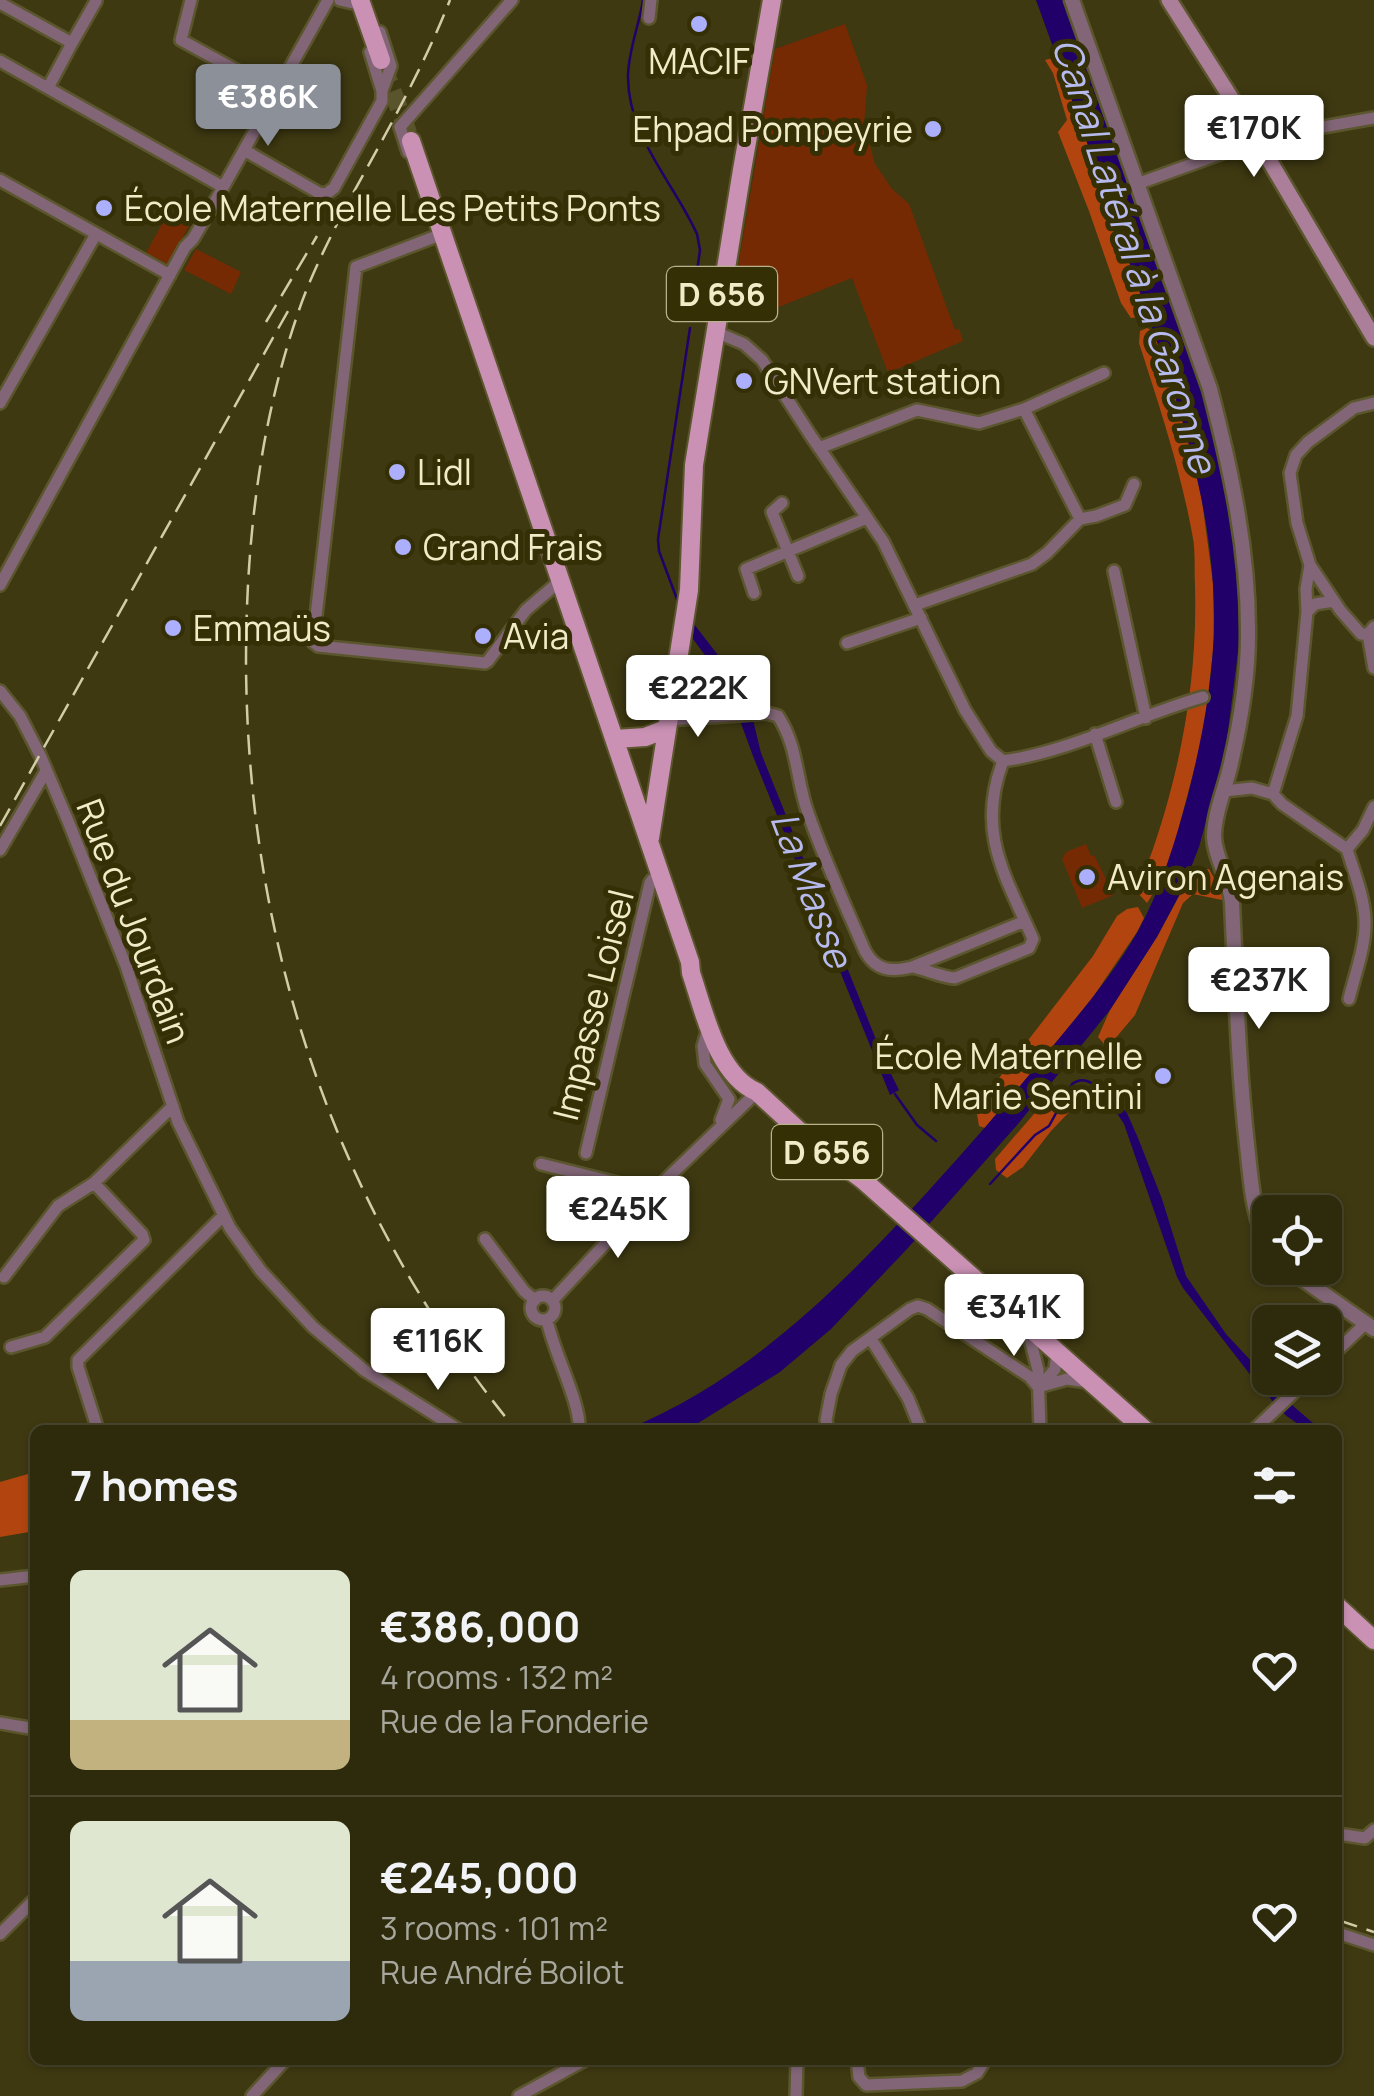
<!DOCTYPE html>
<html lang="en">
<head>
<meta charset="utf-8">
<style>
  body { margin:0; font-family:Manrope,sans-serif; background:#363316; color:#f1f3f6; height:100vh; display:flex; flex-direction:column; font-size:38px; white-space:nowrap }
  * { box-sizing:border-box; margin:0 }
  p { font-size:32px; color:#a7a79d }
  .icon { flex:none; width:55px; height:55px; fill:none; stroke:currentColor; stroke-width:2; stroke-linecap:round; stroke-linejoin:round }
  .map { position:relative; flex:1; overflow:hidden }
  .side { position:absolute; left:30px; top:1425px; width:1312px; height:640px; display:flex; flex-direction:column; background:#2e2b0d; border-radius:15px; box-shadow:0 2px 8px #0004,0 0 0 2px #49472e }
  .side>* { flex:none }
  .fabs { position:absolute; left:1252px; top:1195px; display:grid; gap:20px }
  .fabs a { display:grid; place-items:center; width:90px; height:90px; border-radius:15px; background:#2e2b0d; box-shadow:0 2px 8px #0004,0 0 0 2px #49472e; font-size:50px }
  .price { position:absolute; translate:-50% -85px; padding:0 22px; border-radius:10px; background:#fff; color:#222; font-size:32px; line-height:65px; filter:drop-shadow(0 2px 5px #0008) }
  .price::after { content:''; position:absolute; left:50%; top:60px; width:30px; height:22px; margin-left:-15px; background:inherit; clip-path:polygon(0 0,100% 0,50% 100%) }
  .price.on { background:#8c9099; color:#fff }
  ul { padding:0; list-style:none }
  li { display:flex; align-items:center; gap:30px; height:250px; padding:0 40px }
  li+li { border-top:2px solid #49472e }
  li span { display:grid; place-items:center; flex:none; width:280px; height:200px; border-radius:15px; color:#555 }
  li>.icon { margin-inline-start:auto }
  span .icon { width:120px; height:120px; fill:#fffc; stroke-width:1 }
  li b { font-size:42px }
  h2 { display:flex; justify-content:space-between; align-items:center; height:120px; padding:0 40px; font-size:42px }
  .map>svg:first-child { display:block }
</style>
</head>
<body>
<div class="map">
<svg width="1374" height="2096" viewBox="0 0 1374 2096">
  <rect width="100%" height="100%" fill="#3e3911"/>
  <path fill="#762a03" d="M845,24L867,85L864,124L875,164L892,189L909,204L955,330L959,329L963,341L888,373L852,278L743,321L734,290L775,49Z
    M167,215L189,226L168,264L146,253Z
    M196,249L241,272L231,294L184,270Z
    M1086,844L1091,856L1094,855L1114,895L1082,908L1062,859L1066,852Z"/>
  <path fill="#b2450f" d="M1057,57L1148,316L1131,318L1121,303L1089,211L1058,132L1067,120L1053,73L1045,60Z
    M1147,328L1153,331L1185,424L1202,501L1213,583L1214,641L1204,732L1174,846L1161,881L1147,903L1137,892C1176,795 1198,691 1195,587C1194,569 1196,550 1192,533C1180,468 1159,405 1139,343L1140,331Z
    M1209,869L1222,892V900L1193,894L1183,903L1135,1015L1103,1053L1105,1045L1098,1037L1110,1010L1158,935L1190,876L1202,870Z
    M1138,907L1144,918L1137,932L1091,1000L998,1113L985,1128L979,1126L976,1108L1093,956L1117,916L1127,909Z
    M1065,1091L1071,1097L1074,1107L1051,1131L1023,1167L1007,1178L996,1170L995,1159L1052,1093Z
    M35,1472V1531L0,1537V1482Z"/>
  <path fill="#210069" d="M1036,0H1063L1174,308L1211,422L1229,500L1238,582L1239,644L1226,747L1199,847L1183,888L1157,937L1110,1010L1018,1124L907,1249L831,1329L780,1372L687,1430H625C760,1376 863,1264 958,1158C992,1120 1025,1080 1057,1041C1086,1006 1116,970 1138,931C1161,889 1175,842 1188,795C1205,727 1218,656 1213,585C1206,476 1169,375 1133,273C1101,182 1069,91 1036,0Z
    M694,624L731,672L748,699L761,753L885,1062L899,1090L890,1095L753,756L727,685L693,639Z
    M1101,1085L1127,1113L1138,1138L1162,1199L1186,1276L1226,1334L1267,1378L1278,1396L1292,1405L1321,1430C1302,1430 1305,1429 1291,1419C1270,1405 1269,1390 1252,1377L1183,1288L1177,1277L1124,1124L1115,1110L1096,1090Z"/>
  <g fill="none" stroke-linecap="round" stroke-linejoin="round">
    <path stroke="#210069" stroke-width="2.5" d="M643,0C639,26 628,51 628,77C628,137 674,183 697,234L700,250L691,314
      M678,602L659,551L658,539L690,328
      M895,1094L917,1125L936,1141
      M990,1184L1035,1135L1049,1126L1072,1084C1082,1077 1090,1081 1099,1088"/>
    <path stroke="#59542c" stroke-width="18" stroke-dasharray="18 9" stroke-linecap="butt" d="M383,66L409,135"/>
    <g stroke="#5b562e" stroke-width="16">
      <path id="minor" d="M191,0L181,40L276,92
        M340,0L353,3
        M0,3L72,43L48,88
        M649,18L651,0
        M72,43L96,1
        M370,52L382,91
        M0,61L223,187
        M244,150L319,193L326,194L334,188L382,101V91L391,66L380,32
        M408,152L400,127L512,0
        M0,180L170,275
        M1137,184L1267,137L1374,118
        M437,236L356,267L313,642L318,646L485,663L488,661L526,610L560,581
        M716,332L744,344L762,360L811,436L883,541L965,710L991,751L1003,761
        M0,403L96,234
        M1024,409L1104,373
        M819,448L917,410L979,423L1024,409L1080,519L1047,553L1032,564L915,605
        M782,503L772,512L798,576
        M1080,519L1096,516L1125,505L1134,484
        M1114,571L1146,718
        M0,585L185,247L193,239L221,191L328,0
        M754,593L746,569L867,518
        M1307,612L1306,589L1310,565
        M1374,627L1368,634L1374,668
        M1368,634H1361L1340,610L1310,565L1297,523L1290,473L1296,455L1308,442L1354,408L1374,403
        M847,643L921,618
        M0,691L20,716L40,755L68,821L126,966L178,1122L230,1228L261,1271L313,1327L364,1370L459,1430
        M667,720L767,713L778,716C798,746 796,780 808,813C824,859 845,905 865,951C876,971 891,972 912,967L1025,921
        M1095,734L1116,802
        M1003,761C1072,751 1136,716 1203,697
        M1224,791L1252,788L1273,794L1282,804L1347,849L1363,830L1374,807
        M1273,794L1297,716L1307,612L1315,604L1334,601
        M1347,849C1354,872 1364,896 1365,920C1366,946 1355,974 1349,999
        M0,850L46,771
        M913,967C926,970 945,978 955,978L1029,948L1033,939C1005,875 976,832 1003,761
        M708,1029L703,1046L705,1064L729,1099L721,1120
        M586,1153L650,883L652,880L660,876
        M541,1164L653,1192L757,1092
        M485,1239L524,1291L535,1300
        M4,1277L58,1206L94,1183L173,1106
        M531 1308a12 12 0 1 1 24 0a12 12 0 1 1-24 0Z
        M552,1301L653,1192
        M547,1320C553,1351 581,1403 579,1430
        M1027,1327L1038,1370L1040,1430
        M871,1339L908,1398L921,1430
        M11,1347L45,1337L144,1240L142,1234L94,1183
        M1325,1362L1365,1324
        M1041,1386L1055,1369L1057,1354
        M1038,1387L1067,1379L1088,1382
        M98,1430L78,1367V1360L223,1216
        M828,1430L826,1420L831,1394L841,1365L852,1351L910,1309L918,1306L927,1309L1030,1377L1038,1387
        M1254,1430L1309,1378
        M0,1580L35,1576
        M0,1723L35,1729
        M1338,1834L1365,1838L1374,1830
        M1338,1933L1374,1945
        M0,1934L35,1899
        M857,2060L859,2077L866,2085L962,2081L977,2073L985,2060
        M252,2096L285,2060
        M519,2096L585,2060
        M796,2096L797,2060"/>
    </g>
    <g stroke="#5b562e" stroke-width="19">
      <path id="tertiary" d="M1072,0L1210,389C1231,470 1249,552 1248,636C1248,676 1240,724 1231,763C1226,787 1214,813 1214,837C1215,860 1231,880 1232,903C1236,984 1238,1064 1247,1145C1251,1179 1252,1217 1270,1248
        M1287,1268L1374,1329"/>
    </g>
    <g stroke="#5b562e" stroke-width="20">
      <path id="secondary" d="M1169,0L1252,131L1374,338"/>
    </g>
    <g stroke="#5b562e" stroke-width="22">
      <path id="primary" d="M360,0L381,60
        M411,141L690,962L691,973C704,1011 717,1075 757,1092L808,1139L863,1180L1145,1430
        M616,739L645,737L666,729
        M650,838L689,590L694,465L742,170L772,0
        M1338,1607L1374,1640"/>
    </g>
    <use href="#minor" stroke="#826677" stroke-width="11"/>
    <use href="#tertiary" stroke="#826677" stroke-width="14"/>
    <use href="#secondary" stroke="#ab7e99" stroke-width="15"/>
    <use href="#primary" stroke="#ca91b4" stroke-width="18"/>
    <path stroke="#d2cda7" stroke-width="2.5" stroke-dasharray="20 10" stroke-linecap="butt" d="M344,210C327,244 310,277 298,313C259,426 246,544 246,662C247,944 336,1211 516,1430
      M339,219C378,147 420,76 450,0
      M266,322L317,236
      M0,826L288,311
      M1338,1920L1374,1932"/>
  </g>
  <g fill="#acaffb" stroke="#342f05" stroke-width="4">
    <circle cx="699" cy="24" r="10"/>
    <circle cx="933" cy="129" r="10"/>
    <circle cx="104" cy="208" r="10"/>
    <circle cx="744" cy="381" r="10"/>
    <circle cx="397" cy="472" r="10"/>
    <circle cx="403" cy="547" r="10"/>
    <circle cx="173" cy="628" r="10"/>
    <circle cx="483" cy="636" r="10"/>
    <circle cx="1087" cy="877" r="10"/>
    <circle cx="1163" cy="1076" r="10"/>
  </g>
  <g text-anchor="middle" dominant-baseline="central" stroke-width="10" stroke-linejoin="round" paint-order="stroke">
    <g fill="#342f05" stroke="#b8b38d" stroke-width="2.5">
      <rect x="667" y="267" width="110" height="54" rx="8"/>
      <rect x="772" y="1125" width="110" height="54" rx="8"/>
    </g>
    <g font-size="32" font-weight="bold" fill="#f1ecc7">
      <text x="722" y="294">D 656</text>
      <text x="827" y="1152">D 656</text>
    </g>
    <g font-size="35" fill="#f1ecc7" stroke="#342f05" text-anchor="start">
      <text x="699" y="61" text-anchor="middle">MACIF</text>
      <text x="913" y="129" text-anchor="end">Ehpad Pompeyrie</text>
      <text x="124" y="208">École Maternelle Les Petits Ponts</text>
      <text x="764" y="381">GNVert station</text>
      <text x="417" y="472">Lidl</text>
      <text x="423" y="547">Grand Frais</text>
      <text x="193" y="628">Emmaüs</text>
      <text x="503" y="636">Avia</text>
      <text x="1107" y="877">Aviron Agenais</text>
      <text x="1143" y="1056" text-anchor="end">École Maternelle<tspan x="1143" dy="40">Marie Sentini</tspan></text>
    </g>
    <g font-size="35" fill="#f1ecc7" stroke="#342f05">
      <text transform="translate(134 921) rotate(69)">Rue du Jourdain</text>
      <text transform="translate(593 1005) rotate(-76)">Impasse Loisel</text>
    </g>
    <g font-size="38" font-style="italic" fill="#b7baee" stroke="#342f05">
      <text transform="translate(1136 255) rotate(72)">Canal Latéral à la Garonne</text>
      <text transform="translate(813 889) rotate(69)">La Masse</text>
    </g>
  </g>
</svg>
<div class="fabs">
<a><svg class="icon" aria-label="locate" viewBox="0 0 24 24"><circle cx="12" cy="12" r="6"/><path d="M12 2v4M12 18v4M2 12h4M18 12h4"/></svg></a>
<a><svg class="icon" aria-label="layers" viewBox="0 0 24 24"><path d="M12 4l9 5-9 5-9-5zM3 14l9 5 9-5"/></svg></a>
</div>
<b class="price on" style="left:268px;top:149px">€386K</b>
<b class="price" style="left:1254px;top:180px">€170K</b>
<b class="price" style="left:698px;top:740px">€222K</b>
<b class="price" style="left:1259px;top:1032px">€237K</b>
<b class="price" style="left:618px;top:1261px">€245K</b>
<b class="price" style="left:1014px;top:1359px">€341K</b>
<b class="price" style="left:438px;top:1393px">€116K</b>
<section class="side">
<h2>7 homes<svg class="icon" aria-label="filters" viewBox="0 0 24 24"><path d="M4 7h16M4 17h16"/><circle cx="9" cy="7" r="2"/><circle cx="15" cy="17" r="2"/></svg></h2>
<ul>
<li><span style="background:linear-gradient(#dfe7d0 75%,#c2b280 0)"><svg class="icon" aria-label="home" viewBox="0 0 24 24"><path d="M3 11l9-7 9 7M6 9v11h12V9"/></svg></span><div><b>€386,000</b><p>4 rooms · 132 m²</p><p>Rue de la Fonderie</p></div><svg class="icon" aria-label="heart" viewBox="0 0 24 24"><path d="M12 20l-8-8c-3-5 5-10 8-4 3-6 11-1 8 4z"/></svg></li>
<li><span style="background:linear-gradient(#dfe7d0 70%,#9aa5b1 0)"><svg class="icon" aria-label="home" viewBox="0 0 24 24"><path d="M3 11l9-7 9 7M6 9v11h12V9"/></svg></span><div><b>€245,000</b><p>3 rooms · 101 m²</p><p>Rue André Boilot</p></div><svg class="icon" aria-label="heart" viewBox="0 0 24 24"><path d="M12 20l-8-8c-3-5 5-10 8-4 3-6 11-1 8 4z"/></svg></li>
</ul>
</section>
</div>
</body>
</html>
